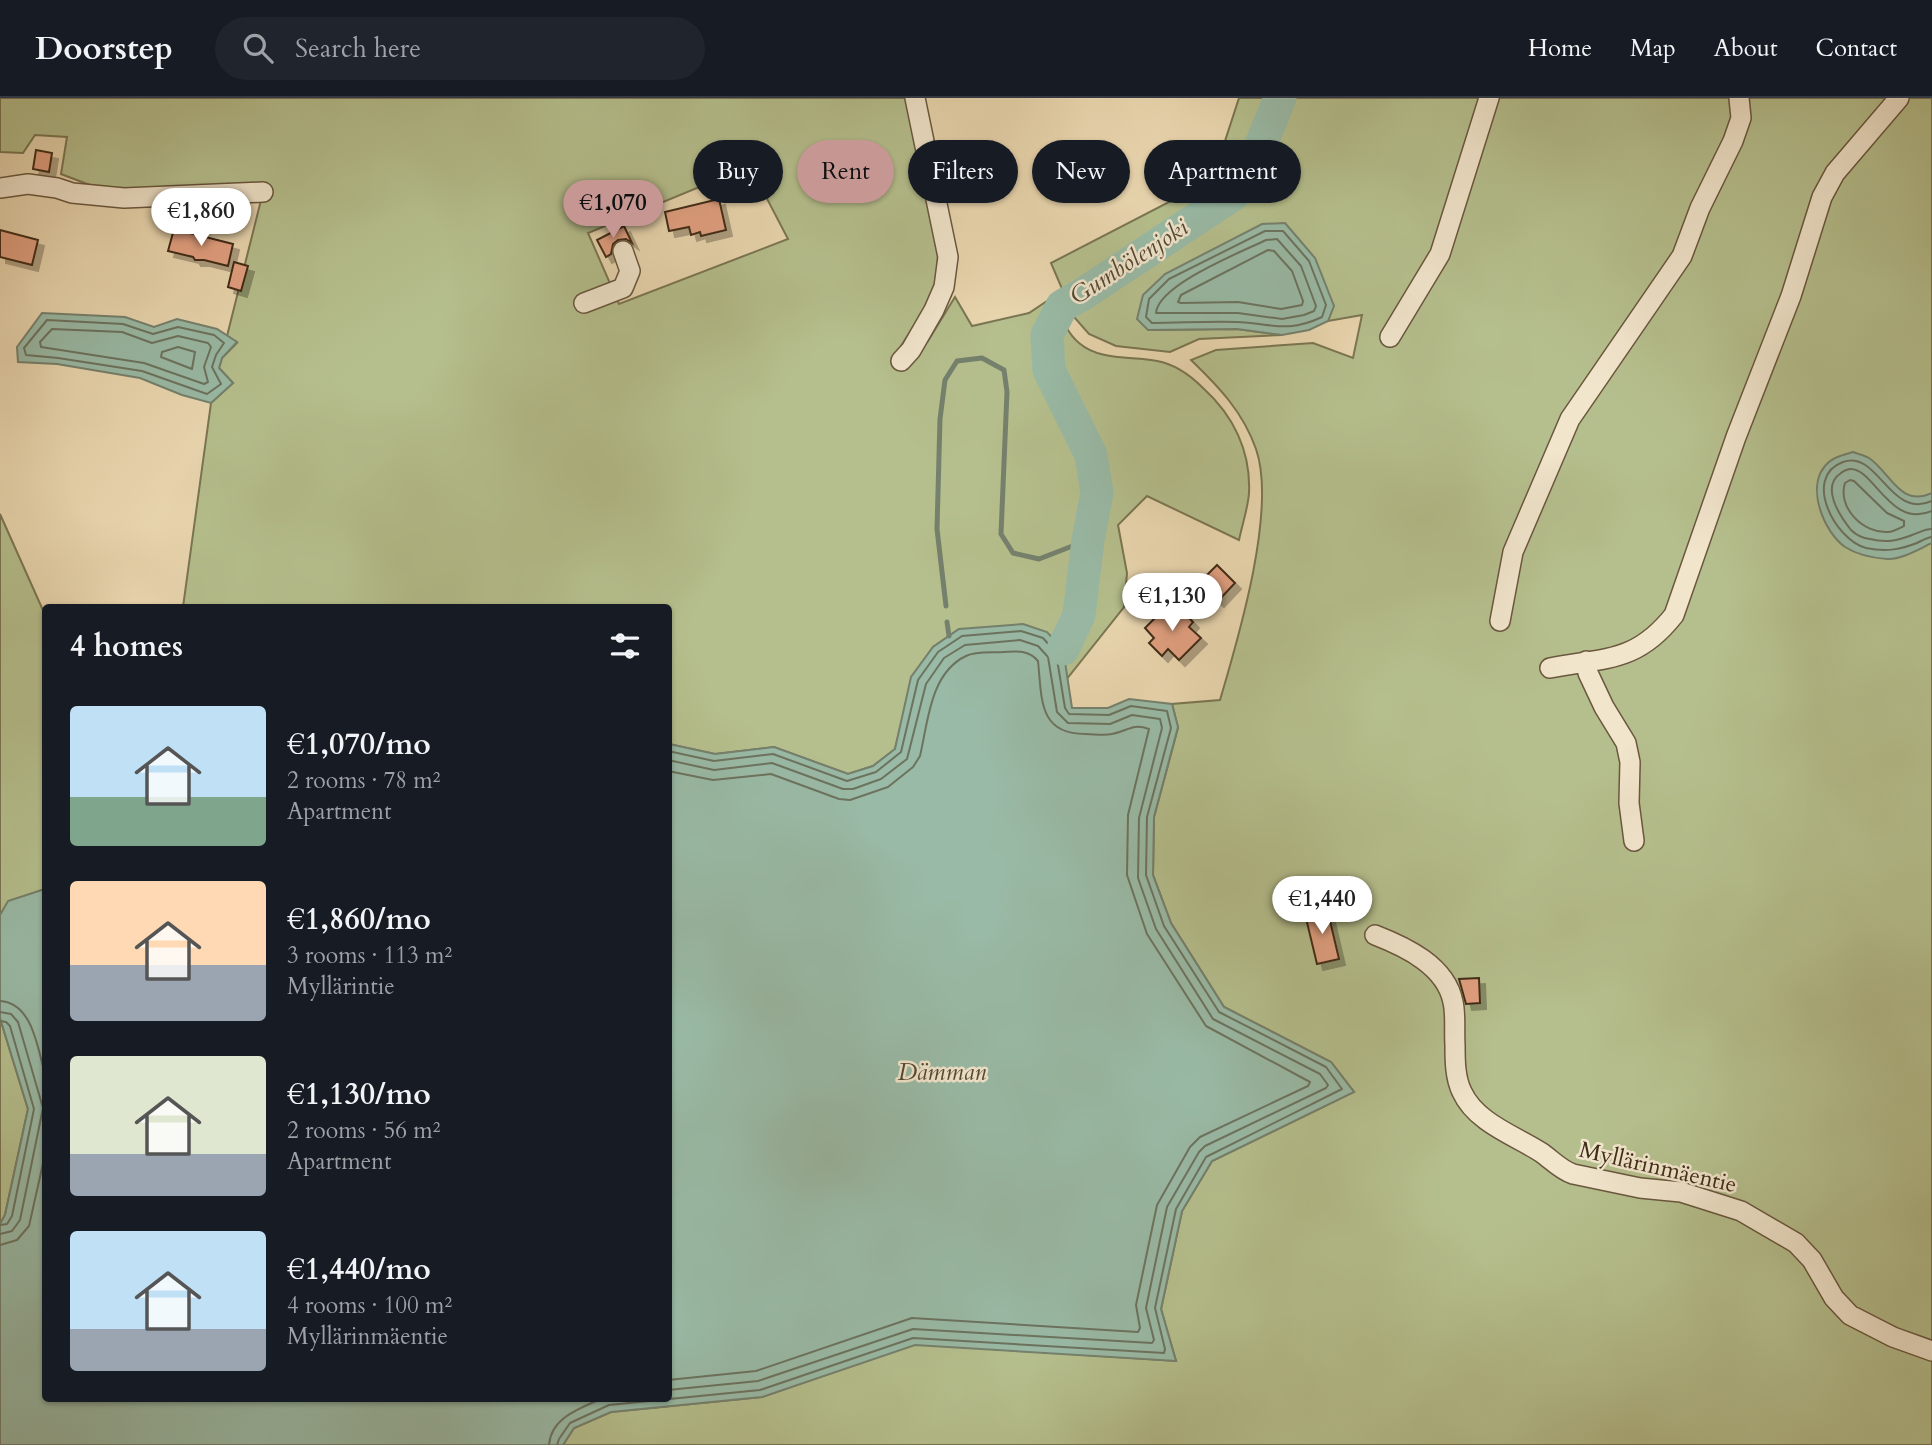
<!DOCTYPE html>
<html lang="en">
<head>
<meta charset="utf-8">
<style>
  body { margin:0; font-family:Cardo,serif; background:#20242c; color:#f1f3f6; height:100vh; display:flex; flex-direction:column; font-size:26px; white-space:nowrap }
  * { box-sizing:border-box; margin:0 }
  p { font-size:23px; color:#9ea1a6 }
  .icon { flex:none; width:38px; height:38px; fill:none; stroke:currentColor; stroke-width:2; stroke-linecap:round; stroke-linejoin:round }
  .map { position:relative; flex:1; overflow:hidden }
  .side { position:absolute; left:42px; top:506px; width:630px; height:798px; display:flex; flex-direction:column; background:#171b24; border-radius:7px; box-shadow:0 2px 5px #0004 }
  .side>* { flex:none }
  .banner { position:absolute; left:693px; top:42px; width:665px; height:63px; display:flex; gap:14px }
  .price { position:absolute; translate:-50% -60px; padding:0 16px; border-radius:24px; background:#fff; color:#222; font-size:23px; line-height:46px; filter:drop-shadow(0 2px 4px #0008) }
  .price::after { content:''; position:absolute; left:50%; top:42px; width:21px; height:16px; margin-left:-10px; background:inherit; clip-path:polygon(0 0,100% 0,50% 100%) }
  .price.current { background:#c59692; color:#111 }
  ul { padding:0; list-style:none }
  li { display:flex; align-items:center; gap:21px; height:175px; padding:0 28px }
  li span { display:grid; place-items:center; flex:none; width:196px; height:140px; border-radius:7px; color:#555 }
  li>.icon { margin-inline-start:auto }
  span .icon { width:84px; height:84px; fill:#fffc; stroke-width:1 }
  li b { font-size:30px }
  h2 { display:flex; justify-content:space-between; align-items:center; height:84px; padding:0 28px; font-size:30px }
  .pill { padding:0 24px; border-radius:32px; background:#171b24; box-shadow:0 2px 5px #0004; font-size:24px; line-height:63px }
  .pill.current { background:#c59692; color:#111 }
  header { display:flex; align-items:center; gap:42px; box-sizing:border-box; height:98px; padding:0 35px; background:#171b24; border-bottom:2px solid #363941 }
  header strong { font-size:33px }
  nav { display:flex; gap:38px; margin-inline-start:auto; font-size:24px }
  .search { width:490px; height:63px; background:#20242c; display:flex; align-items:center; gap:18px; box-sizing:border-box; padding:0 24px; border-radius:38px; color:#9ea1a6; font-size:26px }
  .map>svg:first-child { display:block }
</style>
</head>
<body>
<header>
<strong>Doorstep</strong>
<div class="search"><svg class="icon" aria-label="search" viewBox="0 0 24 24"><circle cx="10" cy="10" r="6"/><path d="M15 15l6 6"/></svg>Search here</div>
<nav><a>Home</a><a>Map</a><a>About</a><a>Contact</a></nav>
</header>
<div class="map">
<svg width="1932" height="1347" viewBox="0 0 1932 1347">
  <defs>
    <filter id="shadow"><feDropShadow dx="6" dy="6" stdDeviation="0" flood-color="#0004"/></filter>
  </defs>
  <rect width="100%" height="100%" fill="#ead7b0"/>
  <filter id="stains"><feTurbulence type="fractalNoise" baseFrequency=".00286" numOctaves="4"/><feColorMatrix values="0 0 0 0 .2 0 0 0 0 .09 0 0 0 0 .02 0 0 0 .5 -.17"/></filter>
  <radialGradient id="worn" r=".72"><stop offset=".6" stop-color="#630" stop-opacity="0"/><stop offset="1" stop-color="#630" stop-opacity=".3"/></radialGradient>
  <path fill="#b5bf8d" stroke="#7a7652" stroke-width="2" fill-rule="evenodd" d="M0,0H907L938,154L937,179L928,206L901,248V263L904,269L928,243L955,199L972,228L1029,215L1053,199C1060,215 1065,233 1079,245C1100,263 1131,258 1157,263C1174,266 1191,278 1203,290C1233,317 1251,353 1249,395C1248,410 1242,427 1239,442L1147,398L1118,427L1127,475L1124,509L1066,582L1063,551L959,531L933,549L912,579L895,651L873,668L848,676L774,649L715,656L669,646L668,509H183L211,305L233,285L219,270L222,260L237,245L227,238L263,94L124,100L61,76L67,39L35,37L23,55L0,54ZM750,68L788,141L619,206L588,135Z
    M1239,0H1932V1347H563L574,1330L611,1314L762,1299L915,1246L1176,1263L1161,1211L1182,1113L1212,1063L1354,994L1331,964L1224,909L1171,825L1153,777L1154,719L1178,630L1172,606L1220,602C1238,541 1277,412 1256,351C1243,314 1219,289 1191,262L1216,252L1313,245L1353,260L1362,217L1328,223L1333,208L1149,232L1237,231L1282,237L1199,241L1170,254L1116,248L1089,236L1074,219L1051,165L1202,87L1224,46Z
    M0,416L46,519L45,791L9,803L0,817Z
    M0,920L28,1011L5,1117L0,1126Z"/>
  <path fill="#99baa6" stroke="#75816d" stroke-width="2" d="M1285,125L1315,160L1334,208L1328,223L1309,232L1282,237L1237,231L1148,232L1137,221L1143,197L1165,176L1262,126Z
    M42,215L125,219L154,229L177,221L217,231L237,244L222,260L219,270L233,285L211,305L182,297L140,280L57,266L18,264L17,249Z
    M1853,354C1858,356 1864,357 1869,360C1891,375 1900,410 1932,395V445C1919,451 1901,462 1887,461C1873,460 1856,456 1845,449C1824,434 1806,390 1825,368C1832,359 1843,357 1853,354Z
    M1023,526L1047,534L1063,551L1072,610H1108L1129,601L1172,606L1178,629L1154,719L1153,777L1171,825L1224,909L1331,964L1354,994L1212,1063L1182,1113L1161,1211L1176,1263L915,1247L762,1299L611,1314L574,1330L563,1347H0V1126L5,1117L28,1011L0,920V817L8,803L45,791L46,1300H668L669,646L715,656L774,649L848,676L873,668L895,651L911,579L933,549L959,531Z"/>
  <g fill="none" stroke-linecap="round" stroke-linejoin="round">
    <path stroke="#6c735f" stroke-width="2" d="M1265,133H1283L1309,163L1326,207L1322,219C1286,236 1271,225 1236,224C1208,223 1180,225 1152,225L1146,219L1149,201L1169,181Z
      M1277,141L1301,168L1316,208L1314,213L1304,217L1282,221L1238,215H1156C1158,187 1241,154 1266,142Z
      M1268,152L1274,153L1292,173L1303,203L1302,207L1281,211L1238,204L1181,205L1178,204L1181,197Z
      M47,222L123,226L153,236L178,229L214,237L224,245L216,257L212,269L221,286L207,296L142,273L58,260L26,257L24,250Z
      M52,231L122,234L152,245L178,238L208,245L211,249L204,269L208,284L204,286L144,265L41,249L40,244Z
      M178,249L195,254L192,271L161,259L162,254Z
      M1850,382L1854,383L1887,415L1904,423V428C1900,430 1893,434 1888,434C1864,436 1837,410 1845,385Z
      M1932,403C1890,422 1878,351 1843,364C1802,379 1835,442 1866,450C1885,454 1899,452 1917,445C1923,442 1926,440 1932,439
      M1932,413C1891,431 1874,371 1851,371C1848,371 1843,373 1841,375C1820,389 1840,418 1851,432C1856,437 1862,440 1870,441C1886,445 1897,443 1912,437C1919,435 1924,431 1932,431
      M668,662L714,672L772,665L843,691H853L881,681L907,661L926,586L944,560L965,547L1020,542L1038,548L1048,559L1057,614L1068,625L1110,626L1132,617L1160,621L1162,630L1139,720L1138,780L1156,831L1213,921L1320,976L1328,987L1326,990L1205,1048L1199,1054L1167,1109L1146,1210L1154,1242L1152,1245L913,1231L758,1283L668,1292
      M668,673L713,682L771,676L839,701L850,702L888,689L913,669L920,658C928,624 930,575 966,558C976,553 992,555 1003,554C1017,553 1029,552 1038,563C1042,600 1038,636 1085,636C1094,636 1104,638 1112,636C1128,633 1132,625 1149,631L1128,717L1127,777L1147,836L1206,928L1310,984L1308,988L1200,1039L1190,1049L1157,1107L1136,1207L1140,1230L1138,1234L912,1220L756,1273L668,1282
      M0,903C34,905 38,954 46,980
      M0,914L11,916L18,924L43,1010L20,1122L12,1133L0,1136
      M0,923L6,924L10,928L34,1011L12,1118L7,1126L0,1127
      M0,1147L17,1142L29,1128L46,1052
      M549,1347C551,1319 581,1310 603,1300
      M557,1347L559,1341L570,1325L609,1307L760,1292L913,1240L1164,1255L1165,1251L1155,1210L1176,1111L1206,1059L1342,991L1326,969L1219,914L1164,828L1146,777L1147,719L1171,630L1167,613L1131,608L1109,617L1069,616L1065,610L1056,555L1043,540L1021,533L962,538L938,554L918,582L901,654L876,674L847,683L773,656L714,663L668,653"/>
    <path stroke="#75816d" stroke-width="5" d="M946,508L937,431L940,321L945,282L957,263L982,260L1004,272L1007,294L1001,436L1013,455L1039,461L1088,442
      M947,524L949,538"/>
    <path stroke="#99baa6" stroke-width="33" d="M1063,551L1079,517L1088,442L1097,395L1091,357L1049,272L1047,237L1062,208L1083,196L1234,96L1247,81L1280,0"/>
  </g>
  <path fill="#e3a182" stroke="#402c18" stroke-width="2" filter="url(#shadow)" d="M36,52L52,55L49,74L33,71Z
    M719,101L726,132L701,138L700,134L691,137L689,129L669,133L665,114Z
    M624,128L632,145L626,141L618,142L613,146L611,156L606,159L597,142Z
    M174,131L233,146L228,168L204,162H195L193,159L168,153Z
    M0,132L38,142L32,167L0,159Z
    M234,164L248,168L241,193L228,189Z
    M1217,467L1235,485L1218,503L1199,485Z
    M1168,507L1177,516L1181,512L1193,524L1189,529L1201,540L1179,562L1168,551L1162,558L1149,545L1154,540L1145,530Z
    M1327,810L1339,861L1317,866L1305,816Z
    M1479,880L1480,905L1466,906L1459,881Z"/>
  <g fill="none" stroke-linecap="round" stroke-linejoin="round">
    <g stroke="#6a573e" stroke-width="22">
      <path id="minor" d="M0,90L28,86L57,90L72,95L124,100L263,94
        M584,205L623,190L630,173L623,153
        M1390,239L1440,156L1489,0
        M901,263L911,252L934,212L944,189L948,159L915,0
        M1500,523L1513,454L1570,321L1682,158L1700,110L1733,43L1741,20L1739,0
        M1586,563L1588,575L1604,609L1626,645L1630,664L1629,705L1634,743
        M1550,570C1606,559 1636,565 1674,517L1736,339L1791,198L1822,99L1835,75L1899,0
        M1375,837C1406,849 1446,868 1453,904C1456,917 1454,933 1455,947C1455,962 1455,980 1462,994C1476,1025 1516,1038 1542,1055C1553,1063 1561,1072 1573,1076L1640,1090L1681,1094L1741,1113L1796,1145L1812,1162L1834,1200L1850,1217L1893,1239L1932,1253"/>
    </g>
    <use href="#minor" stroke="#f1e5cc" stroke-width="19"/>
  </g>
  <g text-anchor="middle" dominant-baseline="central" stroke-width="5" stroke-linejoin="round" paint-order="stroke">
    <g font-size="23" fill="#402c18" stroke="#f1e5cc">
      <text transform="translate(1658 1069) rotate(13)">Myllärinmäentie</text>
    </g>
    <g font-size="24" font-style="italic" fill="#524834" stroke="#f1e5cc">
      <text transform="translate(1129 164) rotate(-33)">Gumbölenjoki</text>
      <text x="942" y="974">Dämman</text>
    </g>
  </g>
  <rect width="100%" height="100%" filter="url(#stains)"/>
  <rect width="100%" height="100%" fill="url(#worn)"/>
</svg>
<b class="price current" style="left:613px;top:142px">€1,070</b>
<b class="price" style="left:201px;top:150px">€1,860</b>
<b class="price" style="left:1172px;top:535px">€1,130</b>
<b class="price" style="left:1322px;top:838px">€1,440</b>
<div class="banner">
<a class="pill">Buy</a>
<a class="pill current">Rent</a>
<a class="pill">Filters</a>
<a class="pill">New</a>
<a class="pill">Apartment</a>
</div>
<section class="side">
<h2>4 homes<svg class="icon" aria-label="filters" viewBox="0 0 24 24"><path d="M4 7h16M4 17h16"/><circle cx="9" cy="7" r="2"/><circle cx="15" cy="17" r="2"/></svg></h2>
<ul>
<li><span style="background:linear-gradient(#bfe0f5 65%,#7fa58c 0)"><svg class="icon" aria-label="home" viewBox="0 0 24 24"><path d="M3 11l9-7 9 7M6 9v11h12V9"/></svg></span><div><b>€1,070/mo</b><p>2 rooms · 78 m²</p><p>Apartment</p></div></li>
<li><span style="background:linear-gradient(#ffd9b3 60%,#9aa5b1 0)"><svg class="icon" aria-label="home" viewBox="0 0 24 24"><path d="M3 11l9-7 9 7M6 9v11h12V9"/></svg></span><div><b>€1,860/mo</b><p>3 rooms · 113 m²</p><p>Myllärintie</p></div></li>
<li><span style="background:linear-gradient(#dfe7d0 70%,#9aa5b1 0)"><svg class="icon" aria-label="home" viewBox="0 0 24 24"><path d="M3 11l9-7 9 7M6 9v11h12V9"/></svg></span><div><b>€1,130/mo</b><p>2 rooms · 56 m²</p><p>Apartment</p></div></li>
<li><span style="background:linear-gradient(#bfe0f5 70%,#9aa5b1 0)"><svg class="icon" aria-label="home" viewBox="0 0 24 24"><path d="M3 11l9-7 9 7M6 9v11h12V9"/></svg></span><div><b>€1,440/mo</b><p>4 rooms · 100 m²</p><p>Myllärinmäentie</p></div></li>
</ul>
</section>
</div>
</body>
</html>
